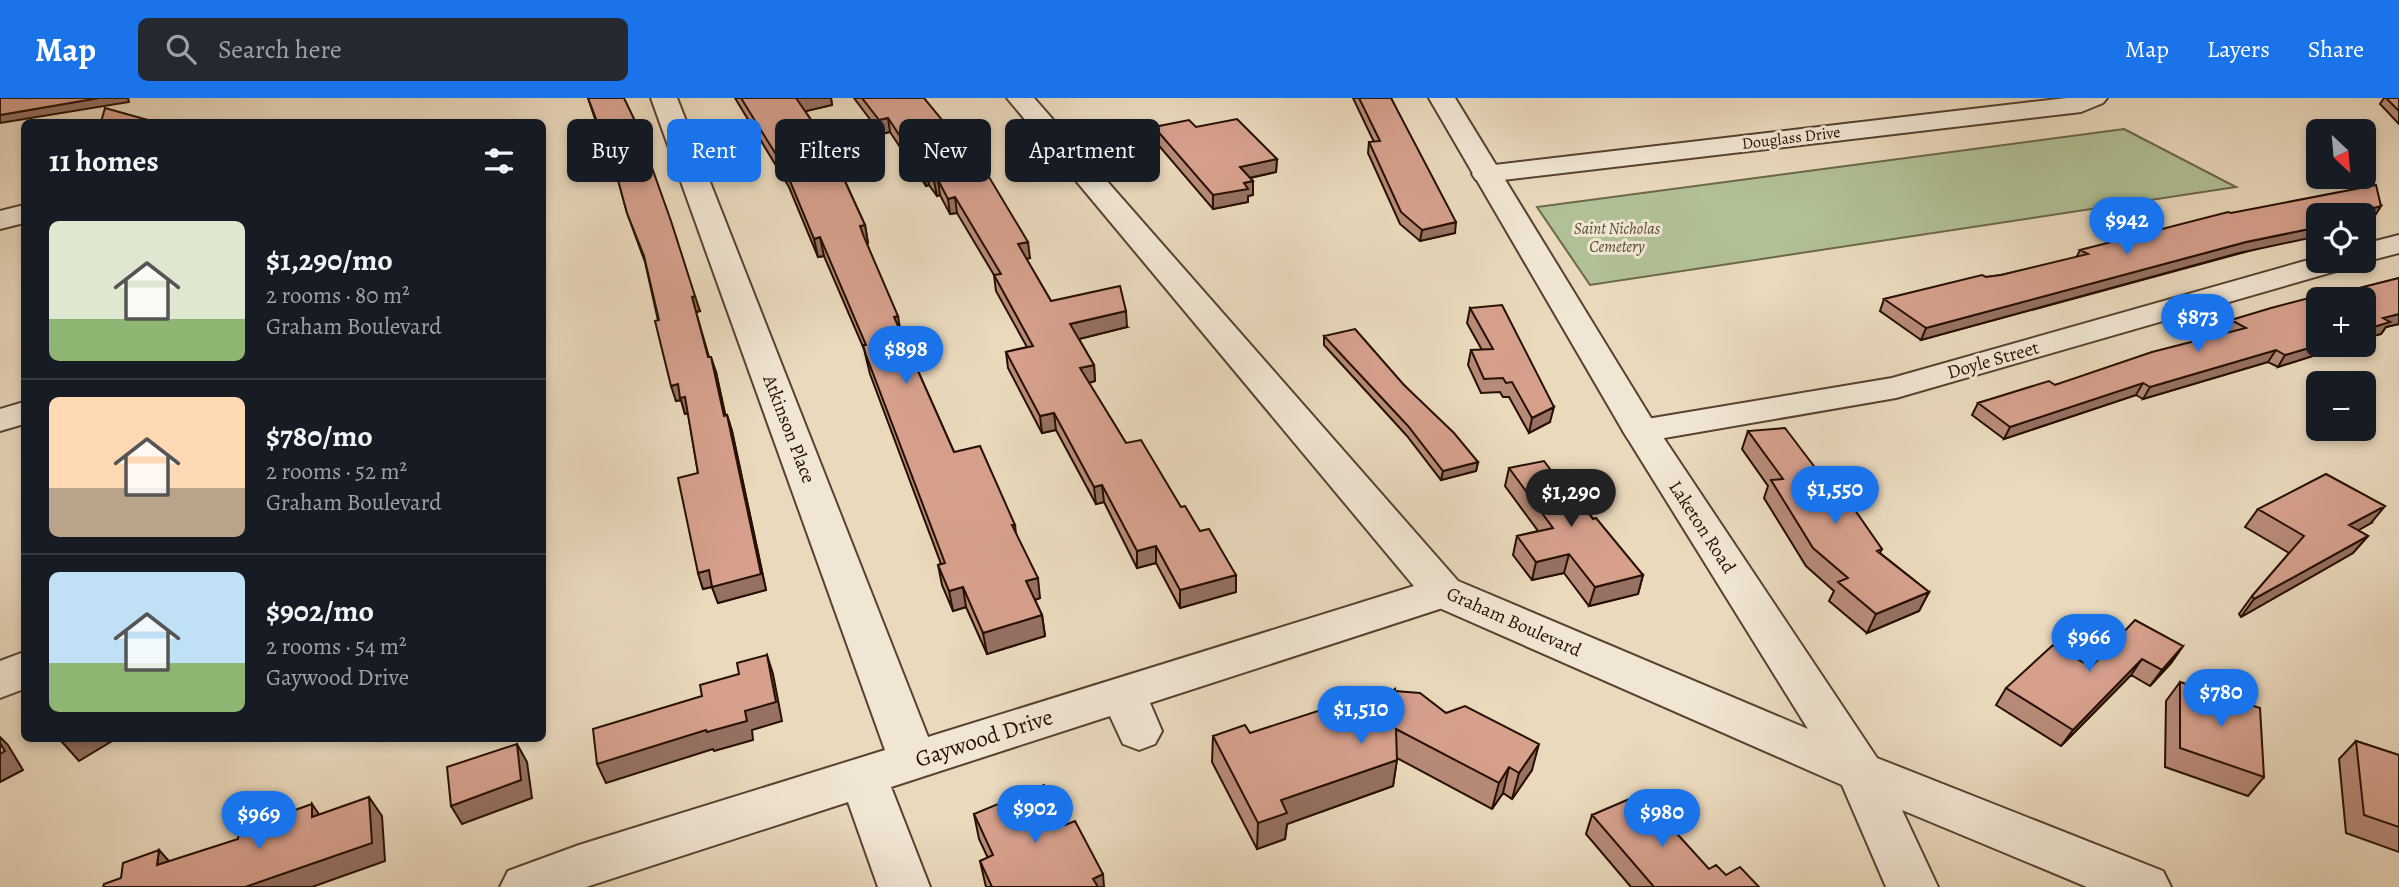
<!DOCTYPE html>
<html lang="en">
<head>
<meta charset="utf-8">
<style>
  body { margin:0; font-family:Alegreya,serif; background:#242831; color:#f1f3f6; height:100vh; display:flex; flex-direction:column; font-size:26px; white-space:nowrap }
  * { box-sizing:border-box; margin:0 }
  p { font-size:23px; color:#9ea1a6 }
  .icon { flex:none; width:38px; height:38px; fill:none; stroke:currentColor; stroke-width:2; stroke-linecap:round; stroke-linejoin:round }
  .map { position:relative; flex:1; overflow:hidden }
  .panel { position:absolute; left:21px; top:21px; width:525px; height:623px; display:flex; flex-direction:column; background:#171b24; border-radius:10px; box-shadow:0 4px 10px #0003 }
  .panel>* { flex:none }
  .top-card { position:absolute; left:567px; top:21px; width:665px; height:63px; display:flex; gap:14px }
  .needle { width:46px; rotate:154deg }
  .buttons { position:absolute; left:2306px; top:21px; display:grid; gap:14px }
  .buttons a { display:grid; place-items:center; width:70px; height:70px; border-radius:10px; background:#171b24; box-shadow:0 4px 10px #0003; font-size:35px }
  .price { position:absolute; translate:-50% -60px; padding:0 16px; border-radius:24px; background:#1a73e8; color:#fff; font-size:23px; line-height:46px; filter:drop-shadow(0 2px 4px #0008) }
  .price::after { content:''; position:absolute; left:50%; top:42px; width:21px; height:16px; margin-left:-10px; background:inherit; clip-path:polygon(0 0,100% 0,50% 100%) }
  .price.active { background:#222; color:#fff }
  ul { padding:0; list-style:none }
  li { display:flex; align-items:center; gap:21px; height:175px; padding:0 28px }
  li+li { border-top:2px solid #363941 }
  li span { display:grid; place-items:center; flex:none; width:196px; height:140px; border-radius:10px; color:#555 }
  li>.icon { margin-inline-start:auto }
  span .icon { width:84px; height:84px; fill:#fffc; stroke-width:1 }
  li b { font-size:30px }
  h2 { display:flex; justify-content:space-between; align-items:center; height:84px; padding:0 28px; font-size:30px }
  .pill { padding:0 24px; border-radius:10px; background:#171b24; box-shadow:0 4px 10px #0003; font-size:24px; line-height:63px }
  .pill.active { background:#1a73e8; color:#fff }
  header { display:flex; align-items:center; gap:42px; box-sizing:border-box; height:98px; padding:0 35px; background:#1a73e8; color:#fff }
  header strong { font-size:33px }
  nav { display:flex; gap:38px; margin-inline-start:auto; font-size:24px }
  .search { width:490px; height:63px; background:#242831; display:flex; align-items:center; gap:18px; box-sizing:border-box; padding:0 24px; border-radius:10px; color:#9ea1a6; font-size:26px }
  .map>svg:first-child { display:block }
</style>
</head>
<body>
<header>
<strong>Map</strong>
<div class="search"><svg class="icon" aria-label="search" viewBox="0 0 24 24"><circle cx="10" cy="10" r="6"/><path d="M15 15l6 6"/></svg>Search here</div>
<nav><a>Map</a><a>Layers</a><a>Share</a></nav>
</header>
<div class="map">
<svg width="2399" height="789" viewBox="0 0 2399 789">
  <rect width="100%" height="100%" fill="#ead9bd"/>
  <filter id="stains"><feTurbulence type="fractalNoise" baseFrequency=".00286" numOctaves="4"/><feColorMatrix values="0 0 0 0 .2 0 0 0 0 .09 0 0 0 0 .02 0 0 0 .5 -.17"/></filter>
  <radialGradient id="worn" r=".72"><stop offset=".6" stop-color="#630" stop-opacity="0"/><stop offset="1" stop-color="#630" stop-opacity=".3"/></radialGradient>
  <path fill="#b1c095" stroke="#6c684a" stroke-width="2" d="M2124,31L2236,89L1590,187L1537,109Z"/>
  <g fill="none" stroke-linecap="round" stroke-linejoin="round">
    <g stroke="#57422f" stroke-width="4">
      <path id="minor" d="M651,0H677L928,639L1443,479L1458,483L1464,494L1458,505L1150,605L1162,633L1155,646L1139,652L1123,646L1110,618L891,689L930,789H878L848,704L586,789H500L508,773L579,747L885,652Z
        M2067,0H2107L2103,5L2081,14L1486,84L1476,82L1472,76L1476,70L1486,68Z
        M24,107V125L0,131V113Z
        M2399,137V155L2364,164L2359,163H2364V146Z
        M2319,159V163H2354L2350,169L1896,300L1641,344L1628,341L1623,333L1628,325L1641,322L1892,280Z
        M24,304V326L0,333V311Z
        M24,554V591L0,600V563Z"/>
    </g>
    <g stroke="#57422f" stroke-width="4">
      <path id="tertiary" d="M1007,0H1034L1458,483L1808,631L1623,333L1429,0H1455L1659,333L1877,660L2163,773L2171,789H2087L1902,712L1938,789H1886L1842,687L1428,505Z"/>
    </g>
    <use href="#minor" fill="#f1e6d4" fill-rule="evenodd"/>
    <use href="#tertiary" fill="#f1e6d4" fill-rule="evenodd"/>
  </g>
  <path fill="#b88a79" stroke="#261000" stroke-width="2" d="M588,0L700,213L696,214L709,259L716,274L725,318L727,317L732,333L766,492L718,505L712,489L703,491L698,475V375L688,315L685,316L681,302L676,303L645,164L627,115L610,52H608L598,30Z
    M735,0H831L832,7L805,13L841,66L844,81L865,127L868,145L867,146L901,235L954,354L1015,427L1016,436L1040,500L1035,502L1042,517L1045,538L987,556L966,509L953,513L942,487L938,467L941,466L870,276L864,251L824,158L818,159L789,89Z
    M854,0H924L1030,160L1026,161L1051,203L1127,229L1079,241L1094,267L1095,283L1089,285L1126,345L1236,477V494L1180,510L1156,465L1137,470L1104,404L1096,406L1056,332L1042,335L1008,270L1006,254L1027,249L996,193L994,177L957,115L950,116L940,97L937,98L929,87L926,88L890,34L881,36Z
    M1353,0H1391L1455,135L1420,143L1400,126L1368,55L1369,44H1374Z
    M2384,0H2399V26L2380,6Z
    M1154,29H1196L1277,61L1276,74L1250,80L1253,97L1248,98V104L1213,111L1154,42Z
    M2381,108L2374,119L1921,242L1880,213L1884,201L1986,179L2001,177L2076,160L2080,152L2231,115Z
    M2399,180V226L2386,229L2381,236L2319,247H2347L2278,269L2268,264L2143,301L2136,297L2004,341L1972,317L1978,305L2055,287L2226,235L2224,233L2231,222L2336,196Z
    M1470,210L1550,324L1529,335L1509,299H1503L1500,294L1481,295L1468,267L1471,252H1482L1467,225Z
    M1324,238L1404,287L1478,364L1476,373L1441,382L1407,338L1324,247Z
    M1748,333L1823,380L1882,451L1880,455L1929,494L1919,513L1867,535L1829,503L1834,493L1806,468L1764,400L1768,388L1742,351Z
    M1509,370L1553,375L1643,477L1638,496L1589,508L1564,475L1532,482L1513,457L1517,438L1538,433L1505,388Z
    M2258,411L2371,425L2358,432L2368,438L2353,455L2241,519L2239,516L2252,498L2289,455L2245,429Z
    M2183,548L2171,565L2150,588L2131,577L2061,648L1996,607L2006,590L2091,569Z
    M2180,584L2264,679L2248,698L2165,669L2166,603Z
    M1395,593L1446,615L1532,672L1512,701L1503,695L1492,711L1397,660L1393,688L1287,726L1285,741L1257,751L1212,664L1213,638L1250,635L1373,606Z
    M2356,643L2399,657V754L2346,735L2339,661Z
    M974,716L1065,727L1104,789H986L980,763L988,760L979,741Z
    M1592,717L1709,771L1759,789H1631L1586,736Z"/>
  <path fill="#967063" stroke="#261000" stroke-width="2" d="M99,0H128L129,4L0,25V17Z
    M795,0H831L832,7L798,15Z
    M888,20L890,34L881,36L879,22Z
    M606,38L610,52H608L603,39Z
    M1277,61L1276,74L1240,82V69Z
    M837,66H841L844,83Z
    M927,72L929,87L926,88L923,73Z
    M938,82L940,97L937,98L934,83Z
    M1253,83V97L1248,98V104L1213,111V97L1244,85Z
    M955,99L957,115L950,116L948,101Z
    M2381,108L2374,119L2364,122V117H2348Z
    M1456,124L1455,135L1420,143L1422,132Z
    M865,127L868,145L864,146L860,128Z
    M2319,129V138L2239,155L1921,242L1926,230L2246,144Z
    M820,139L824,158L818,159L814,141Z
    M1028,144L1030,160L1019,162L1018,146Z
    M695,198L700,213L696,214L692,199Z
    M1126,213L1127,229L1071,243L1070,226Z
    M2399,216V226L2386,229L2381,236L2364,241V232L2383,220Z
    M898,218L901,237L894,219Z
    M2319,247H2347L2278,269L2285,257Z
    M2276,252L2268,264L2143,301L2150,289Z
    M711,259L716,274L729,333L724,318Z
    M1094,267L1095,283L1081,287L1080,270Z
    M2143,285L2136,297L2004,341L2010,329Z
    M678,286L685,299L690,314L685,316L681,302L676,303L671,288Z
    M1554,309L1550,324L1529,335L1532,320Z
    M1054,315L1056,332L1042,335L1040,318Z
    M727,317L732,333L766,492L718,505L712,489Z
    M1478,364L1476,373L1441,382L1443,373Z
    M1102,387L1104,404L1096,406L1094,389Z
    M2385,408L2371,425L2336,445L2349,427Z
    M2368,438L2353,455L2241,519L2254,501Z
    M1156,448V465L1137,470V453Z
    M1569,456L1564,475L1532,482L1536,464Z
    M709,472L715,488L703,491L698,475Z
    M1236,477V494L1180,510V492Z
    M1643,477L1638,496L1589,508L1595,489Z
    M1038,480L1040,500L1029,504L1026,483Z
    M963,489L966,509L953,513L949,493Z
    M1929,494L1919,513L1867,535L1876,516Z
    M1042,517L1045,538L987,556L983,535Z
    M2183,548L2171,565L2150,588L2162,572Z
    M767,557L773,576L782,623L752,632L753,642L714,653L713,651L606,685L597,666L745,613Z
    M2142,561L2131,577L2061,648L2073,632Z
    M0,639L8,647L23,672L0,684Z
    M69,640H117L79,663L62,644Z
    M517,646L527,664L532,700L462,726L451,708Z
    M1539,646L1532,672L1512,701L1519,675Z
    M1397,662L1393,688L1287,726L1285,741L1257,751L1258,725L1281,702Z
    M1509,669L1503,695L1492,711L1499,685Z
    M369,699L382,718L385,763L312,789H245Z
    M312,706L325,725L312,719Z
    M159,752L176,771L157,767Z
    M1103,776L1104,789H1094L1093,781Z"/>
  <path fill="#d6a08d" stroke="#261000" stroke-width="2" d="M0,0H99L0,17Z
    M588,0H624L636,25L671,123L695,198L692,199L708,259H711L724,318L727,317L761,476L712,489L709,472L698,475L678,380L698,375L685,299L680,300L678,286L671,288L655,223L659,222L644,158L627,115L606,38L603,39Z
    M741,0H796L841,66H837L865,127L860,128L864,139L898,218L894,219L954,354L980,348L1015,427H1012L1038,480L1026,483L1042,517L983,535L963,489L949,493L938,467L945,465L866,257L863,247H866L820,139L814,141L785,71Z
    M862,0H924L989,79L1028,144L1018,146L1051,203L1120,188L1126,213L1070,226L1094,267L1080,270L1126,345L1141,342L1181,409L1185,408L1200,433L1209,431L1236,477L1180,492L1156,448L1137,453L1102,387L1094,389L1054,315L1040,318L1006,254L1033,248L994,177L1001,176L955,99L948,101L938,82L934,83L927,72L923,73L888,20L879,22Z
    M1359,0H1391L1456,124L1422,132L1401,114L1369,44L1380,43Z
    M2386,0H2399V13Z
    M105,10L155,24H101Z
    M1237,21L1277,61L1240,69L1253,83L1244,85L1248,91L1213,97L1154,29L1189,22L1196,29Z
    M2376,87L2381,108L2348,117H2319V129L2246,144L1926,230L1884,201L1982,177L1986,179L2001,177L2088,156L2080,152L2228,114L2231,115Z
    M2399,180V216L2383,220L2390,224L2364,232V201H2319V247L2285,257L2276,252L2150,289L2143,285L2010,329L1978,305L2049,283L2055,287L2152,254L2246,230L2231,222L2271,210L2332,194L2336,196Z
    M1502,207L1554,309L1532,320L1512,284L1506,285L1503,280L1484,281L1471,252L1493,251L1470,210Z
    M1355,231L1404,287L1454,335L1478,364L1443,373L1408,328L1324,238Z
    M1785,330L1823,380L1832,379L1882,451L1877,453L1929,494L1876,516L1838,484L1848,480L1813,450L1771,382L1783,381L1748,333Z
    M1544,363L1553,375H1558L1593,421L1596,420L1643,477L1595,489L1569,456L1536,464L1517,438L1553,430L1509,370Z
    M2326,376L2385,408L2349,427L2368,438L2254,501L2252,498L2304,438L2258,411Z
    M2135,522L2183,548L2162,572L2142,561L2073,632L2006,590L2053,547L2091,569Z
    M767,557L776,604L745,613L747,623L707,634L706,632L597,666L593,631L702,598L700,587L739,576L737,565Z
    M2180,584L2260,610L2264,679L2180,650Z
    M1395,591V593L1420,595L1446,615L1465,608L1539,646L1519,675L1509,669L1499,685L1396,631L1397,662L1281,702L1287,715L1258,725L1213,638L1245,627L1250,635L1361,599L1373,606Z
    M59,640H69L62,644Z
    M2356,643L2399,657V729L2364,717Z
    M0,645L5,653L0,656Z
    M517,646L521,682L451,708L447,669Z
    M1044,687L1065,727L1075,723L1103,776L1093,781L1098,789H992L980,763L993,757L974,716Z
    M1641,696L1709,771L1716,767L1726,777L1740,769L1759,789H1654L1592,717Z
    M369,699L372,745L245,789H103L104,786L121,780L123,765L159,752L157,767L238,741L239,732L312,706V719Z"/>
  <g text-anchor="middle" dominant-baseline="central" stroke-width="6" stroke-linejoin="round" paint-order="stroke">
    <g font-size="16" fill="#261000" stroke="#f1e6d4">
      <text transform="translate(1791 40) rotate(-7)">Douglass Drive</text>
    </g>
    <g font-size="16" font-style="italic" fill="#574e34" stroke="#f1e6d4">
      <text x="1617" y="131">Saint Nicholas<tspan x="1617" dy="18">Cemetery</tspan></text>
    </g>
    <g font-size="19" fill="#261000" stroke="#f1e6d4">
      <text transform="translate(1993 262) rotate(-16)">Doyle Street</text>
      <text transform="translate(789 331) rotate(69)">Atkinson Place</text>
      <text transform="translate(1702 429) rotate(57)">Laketon Road</text>
      <text transform="translate(1514 524) rotate(24)">Graham Boulevard</text>
    </g>
    <g font-size="23" fill="#261000" stroke="#f1e6d4">
      <text transform="translate(984 640) rotate(-18)">Gaywood Drive</text>
    </g>
  </g>
  <rect width="100%" height="100%" filter="url(#stains)"/>
  <rect width="100%" height="100%" fill="url(#worn)"/>
</svg>
<div class="buttons">
<a><svg class="needle" viewBox="-14 -14 28 28"><path d="M0-13l5 13h-10z" fill="#e53935"/><path d="M0 13l5-13h-10z" fill="#9ea1a6"/></svg></a>
<a><svg class="icon" aria-label="locate" viewBox="0 0 24 24"><circle cx="12" cy="12" r="6"/><path d="M12 2v4M12 18v4M2 12h4M18 12h4"/></svg></a>
<a>+</a>
<a>−</a>
</div>
<b class="price" style="left:2127px;top:159px">$942</b>
<b class="price" style="left:2198px;top:256px">$873</b>
<b class="price" style="left:906px;top:288px">$898</b>
<b class="price" style="left:1835px;top:428px">$1,550</b>
<b class="price active" style="left:1571px;top:431px">$1,290</b>
<b class="price" style="left:2089px;top:576px">$966</b>
<b class="price" style="left:2221px;top:631px">$780</b>
<b class="price" style="left:1361px;top:648px">$1,510</b>
<b class="price" style="left:1035px;top:747px">$902</b>
<b class="price" style="left:1662px;top:751px">$980</b>
<b class="price" style="left:259px;top:753px">$969</b>
<div class="top-card">
<a class="pill">Buy</a>
<a class="pill active">Rent</a>
<a class="pill">Filters</a>
<a class="pill">New</a>
<a class="pill">Apartment</a>
</div>
<section class="panel">
<h2>11 homes<svg class="icon" aria-label="filters" viewBox="0 0 24 24"><path d="M4 7h16M4 17h16"/><circle cx="9" cy="7" r="2"/><circle cx="15" cy="17" r="2"/></svg></h2>
<ul>
<li><span style="background:linear-gradient(#dfe7d0 70%,#8fb573 0)"><svg class="icon" aria-label="home" viewBox="0 0 24 24"><path d="M3 11l9-7 9 7M6 9v11h12V9"/></svg></span><div><b>$1,290/mo</b><p>2 rooms · 80 m²</p><p>Graham Boulevard</p></div></li>
<li><span style="background:linear-gradient(#ffd9b3 65%,#b9a48a 0)"><svg class="icon" aria-label="home" viewBox="0 0 24 24"><path d="M3 11l9-7 9 7M6 9v11h12V9"/></svg></span><div><b>$780/mo</b><p>2 rooms · 52 m²</p><p>Graham Boulevard</p></div></li>
<li><span style="background:linear-gradient(#bfe0f5 65%,#8fb573 0)"><svg class="icon" aria-label="home" viewBox="0 0 24 24"><path d="M3 11l9-7 9 7M6 9v11h12V9"/></svg></span><div><b>$902/mo</b><p>2 rooms · 54 m²</p><p>Gaywood Drive</p></div></li>
</ul>
</section>
</div>
</body>
</html>
